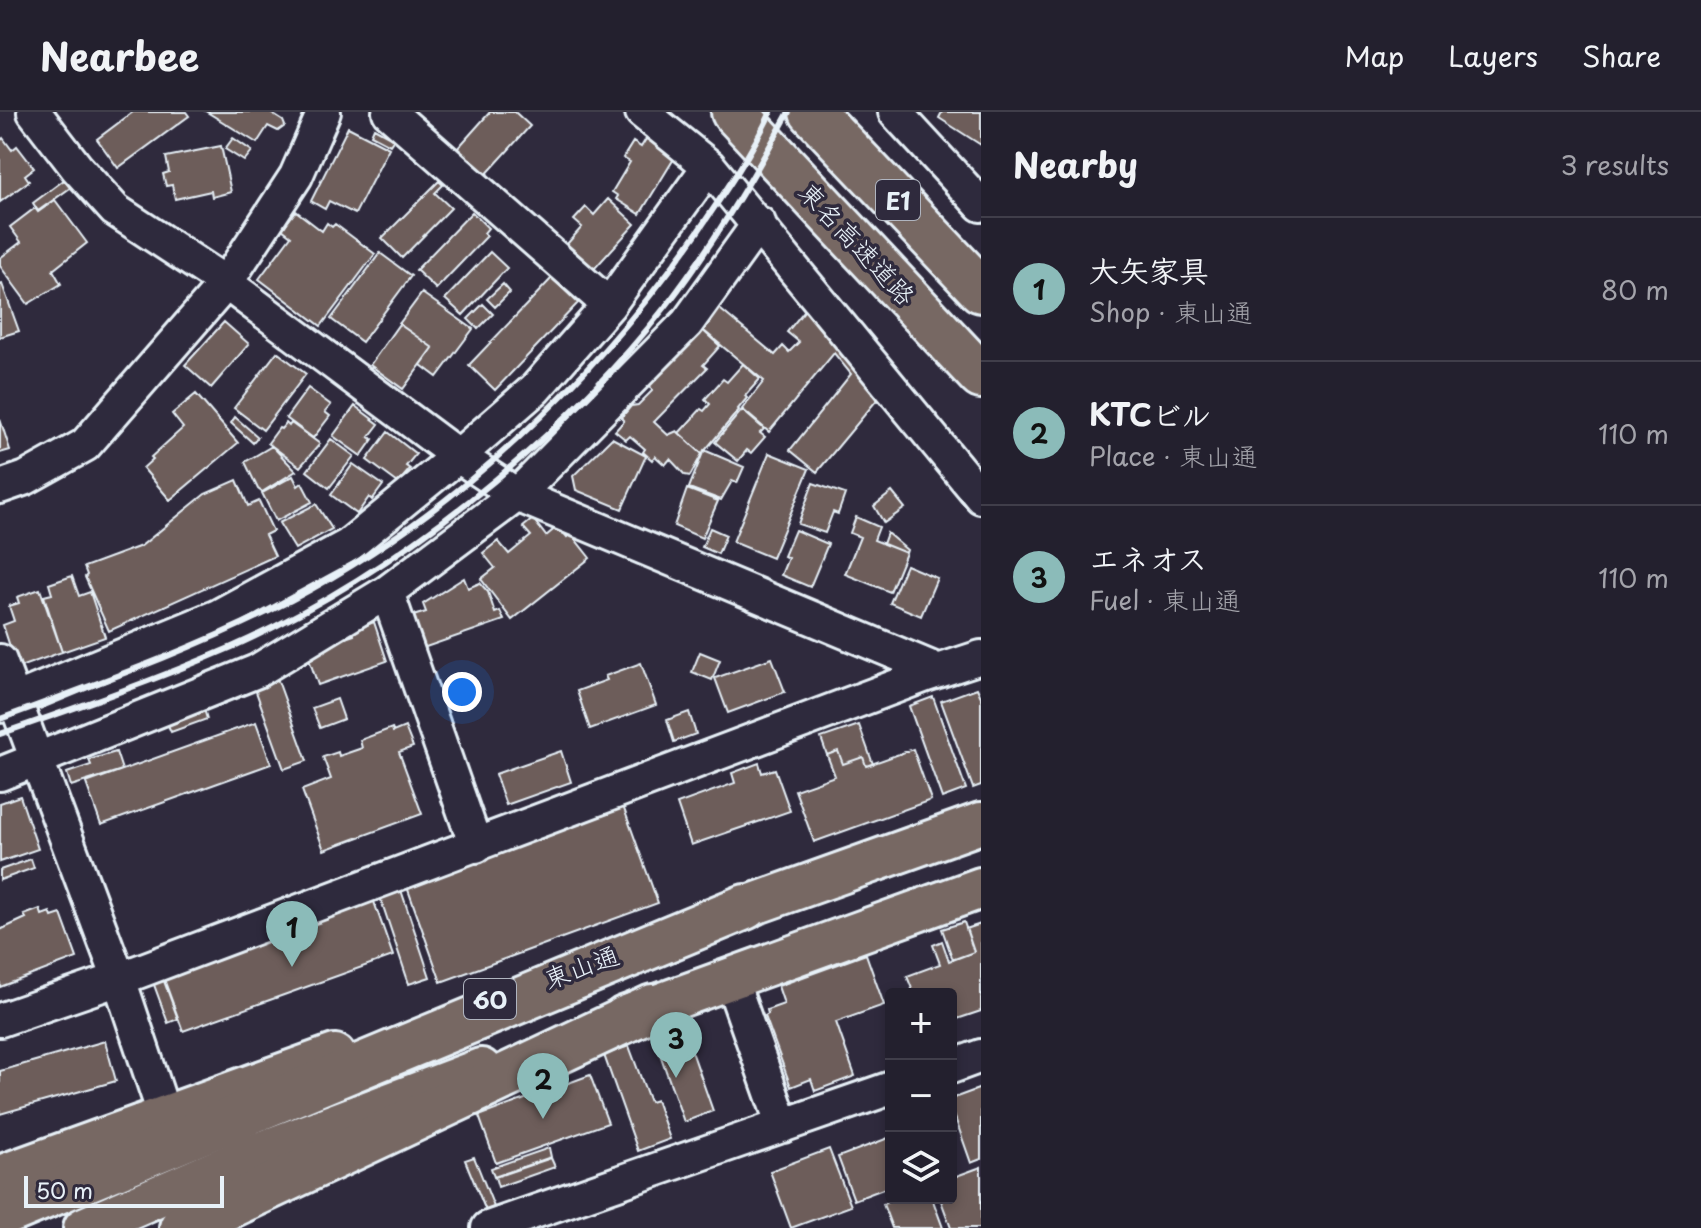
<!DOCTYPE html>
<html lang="en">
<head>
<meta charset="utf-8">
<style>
  body { margin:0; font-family:"Playpen Sans","Klee One",sans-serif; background:#2f2d3a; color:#f1f3f6 }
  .controls { position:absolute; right:24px; bottom:24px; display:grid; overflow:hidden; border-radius:8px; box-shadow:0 4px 12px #0003 }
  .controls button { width:72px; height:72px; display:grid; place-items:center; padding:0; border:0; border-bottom:2px solid #403e4a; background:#23202e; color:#f1f3f6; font:40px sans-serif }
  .scale { position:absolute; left:24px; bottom:20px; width:200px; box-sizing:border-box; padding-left:8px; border:4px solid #e8f1f8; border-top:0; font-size:22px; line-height:28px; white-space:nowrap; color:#e8f1f8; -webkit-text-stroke:6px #2f2a3d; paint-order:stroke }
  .you { position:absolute; left:462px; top:580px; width:28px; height:28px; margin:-20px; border:6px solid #fff; border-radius:50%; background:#1a73e8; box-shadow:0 0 0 12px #1a73e833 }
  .badge { display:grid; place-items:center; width:52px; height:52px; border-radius:50%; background:#8bbbb9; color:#111; font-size:26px; font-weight:700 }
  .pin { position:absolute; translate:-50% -66px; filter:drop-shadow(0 2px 4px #0008) }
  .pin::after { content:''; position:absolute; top:42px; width:28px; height:24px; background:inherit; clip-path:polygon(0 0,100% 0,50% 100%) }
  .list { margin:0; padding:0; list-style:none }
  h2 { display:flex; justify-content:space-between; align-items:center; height:104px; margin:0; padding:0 32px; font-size:34px }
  h2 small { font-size:26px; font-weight:400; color:#a3a3aa }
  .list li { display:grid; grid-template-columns:52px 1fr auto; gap:24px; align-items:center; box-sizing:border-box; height:144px; padding:0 32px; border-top:2px solid #403e4a }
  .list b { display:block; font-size:30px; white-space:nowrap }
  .list p { margin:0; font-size:26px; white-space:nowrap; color:#a3a3aa }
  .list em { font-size:26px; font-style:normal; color:#a3a3aa }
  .icon { flex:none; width:44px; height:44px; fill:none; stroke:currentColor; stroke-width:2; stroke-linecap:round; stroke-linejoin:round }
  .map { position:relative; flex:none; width:981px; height:1116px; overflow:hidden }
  header { display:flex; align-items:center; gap:48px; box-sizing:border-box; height:112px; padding:0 40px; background:#23202e; border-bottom:2px solid #403e4a }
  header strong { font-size:38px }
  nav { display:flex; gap:44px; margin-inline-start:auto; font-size:28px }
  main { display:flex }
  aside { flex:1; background:#23202e }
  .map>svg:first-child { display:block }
  .building { fill:#6d5d5a; stroke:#e8f1f8; stroke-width:2 }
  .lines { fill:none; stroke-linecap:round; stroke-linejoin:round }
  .minor-casing { stroke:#e8f1f8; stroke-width:38 }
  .major-casing { stroke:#e8f1f8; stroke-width:46 }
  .highway-casing { stroke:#e8f1f8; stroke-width:50 }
  .minor { stroke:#2f2a3d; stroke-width:32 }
  .major { stroke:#776864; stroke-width:40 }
  .highway { stroke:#776864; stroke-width:44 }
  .rail { stroke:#e8f1f8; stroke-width:6 }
  .labels { text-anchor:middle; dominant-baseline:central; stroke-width:7; stroke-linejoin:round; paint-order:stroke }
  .shield { fill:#2f2a3d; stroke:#b0b5c0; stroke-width:2 }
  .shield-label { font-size:24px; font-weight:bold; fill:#e8f1f8 }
  .street-label { font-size:26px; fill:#e8f1f8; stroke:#2f2a3d }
</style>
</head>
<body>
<header>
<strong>Nearbee</strong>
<nav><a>Map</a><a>Layers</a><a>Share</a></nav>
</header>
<main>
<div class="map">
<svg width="981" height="1116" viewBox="0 0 981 1116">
  <rect width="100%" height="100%" fill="#2f2a3d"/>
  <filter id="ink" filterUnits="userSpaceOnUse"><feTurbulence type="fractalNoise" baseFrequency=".0125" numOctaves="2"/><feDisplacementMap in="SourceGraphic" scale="16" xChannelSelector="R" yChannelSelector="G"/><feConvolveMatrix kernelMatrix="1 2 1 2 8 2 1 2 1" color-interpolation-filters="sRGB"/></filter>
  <g filter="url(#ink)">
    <path class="building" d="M133,0H186L189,4L118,56L97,27Z
      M207,0H269L283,9L285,14L278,19L268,14L257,31Z
      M490,0H515L530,14L483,66L471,55L474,52L457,37Z
      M942,0H981V33L939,6Z
      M348,15L389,36L355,102L329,89L325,97L311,89Z
      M374,16L394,27L390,33L371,23Z
      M3,26L12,38L17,34L34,56L25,63L29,69L0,90V29Z
      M233,26L252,39L244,49L225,37Z
      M646,27L675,45L640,102L616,87L618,84L612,80L630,50L623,46L633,30L641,35Z
      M221,34L231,80L212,85L211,79L175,87L172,73L166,74L163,62L169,60L166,45Z
      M64,68L70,76L38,99L33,91Z
      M439,69L443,73L435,81L451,96L402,146L382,126Z
      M608,87L635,112L594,157L567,132L582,115L574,108L586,95L594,103Z
      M55,88L87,131L53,158L61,172L28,192L0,154V146L21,130L10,115L35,96L38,100Z
      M296,99L322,119L327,111L332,115L335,112L375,142L321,214L259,167L291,124L282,117Z
      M472,100L488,116L484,121L487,124L436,177L416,158Z
      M490,140L507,156L463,203L445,187Z
      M380,141L411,164L362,230L331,207Z
      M552,166L578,191L495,278L469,253Z
      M2,172L19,219L0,225V173Z
      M503,172L510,180L495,195L487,187Z
      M422,181L473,217L437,265L421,253L433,236L399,212Z
      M483,192L493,202L478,217L468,207Z
      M715,193L775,243L783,234L789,240L799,230L787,220L804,199L812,198L881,283L817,360L790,338L851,262L834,241L769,320L742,297L764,269L698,214Z
      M224,210L249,232L211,276L185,253Z
      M399,212L433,236L403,277L370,253Z
      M699,215L720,234L703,253L707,256L654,310L668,323L677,319L702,342L690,364L685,363L670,347L665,353L655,344L652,348L643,340L645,337L630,324L626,328L615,319L624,309L621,306L631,294L638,293L652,279L650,273L661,261L659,259Z
      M277,240L306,262L263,318L234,296Z
      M743,252L760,267L745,284L747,286L738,297L739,298L702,342L679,321L701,297L704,299L710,292L705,287L723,267L727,270Z
      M308,276L331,293L325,300L330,304L313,326L286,306Z
      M196,282L238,331L170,388L143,356L153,347L151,345L183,316L172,302Z
      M355,294L379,312L369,325L373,327L361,344L333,324Z
      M742,298L764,317L760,321L765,325L751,341L747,338L738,349L715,330Z
      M235,305L258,325L253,331L231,311Z
      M0,307L10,338L0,341Z
      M286,311L289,314L291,311L320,332L300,355L268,331L279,316L281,317Z
      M388,320L416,342L406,354L410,357L398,371L367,348Z
      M612,326L646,344L622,397L576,378L573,364Z
      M331,327L354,344L329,376L307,359Z
      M272,334L296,359L262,380L258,377L245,350Z
      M704,338L744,355L737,371L732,369L721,388L689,376Z
      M769,341L809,357L772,446L733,430Z
      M353,352L383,373L372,388L369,385L357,402L331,383Z
      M293,364L298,374L302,371L312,390L276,409L262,381Z
      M237,368L248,394L259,389L273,419L265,423L275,444L109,519L85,465L87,463L84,455L141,434L205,382Z
      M813,371L845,382L838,402L833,400L825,421L798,412Z
      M687,377L718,389L702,426L674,414Z
      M892,380L905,396L884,411L874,394Z
      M316,392L332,417L295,437L279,411Z
      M856,405L879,415L874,428L906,441L890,480L845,462L860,425L850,421Z
      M533,407L546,424L558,414L567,425L571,422L590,446L512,508L481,467L495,456L483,441L498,429L509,442L531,424L523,415Z
      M710,416L726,423L718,442L702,435Z
      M795,418L828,432L810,475L781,463L788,446L784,444Z
      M887,421L907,438L906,441L883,432Z
      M906,453L937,466L921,504L890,491Z
      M72,464L79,484L90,480L105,525L62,540L44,484L52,482L49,472Z
      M464,466L468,476L480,471L488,480L495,501L500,499L504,508L423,536L413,504L426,500L423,492Z
      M40,477L62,540L17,556L3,513L14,509L9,494L19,491L17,485Z
      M374,510L387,549L318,573L308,544L323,539L321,534L354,523L353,518Z
      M700,540L720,548L712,568L692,560Z
      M772,546L785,580L728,601L715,566Z
      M641,551L656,593L590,617L577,579L607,568L605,564Z
      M277,566L307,649L284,657L254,574Z
      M977,576L981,585V673L973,676L941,589Z
      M933,585L966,677L942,686L909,594Z
      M337,587L344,607L320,616L312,596Z
      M204,597L207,607L171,620L167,611Z
      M689,600L696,622L674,630L667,608Z
      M256,610L271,652L101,713L86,671Z
      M859,613L873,652L866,654L863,645L843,652L838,639L827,643L821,626Z
      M405,615L413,635L399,640L422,702L324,738L302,678L331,667L323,645L338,640L339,644L362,636L360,628L392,616L393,620Z
      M913,637L931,688L814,730L795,678L835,664L827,643L838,639L843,652L863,645L866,654Z
      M561,639L571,670L506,693L495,662Z
      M116,640L122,658L71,674L67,661L91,653L89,648Z
      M759,651L762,661L775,657L790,699L691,733L677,692L735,671L732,661Z
      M20,684L38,737L0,750V691Z
      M623,694L658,791L441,870L406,772Z
      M31,747L34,756L0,768V758Z
      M399,772L430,865L409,872L378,779Z
      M372,784L393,844L183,919L161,859Z
      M40,797L42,803L50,800L52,805L61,802L77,846L0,875V818L26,806L24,803Z
      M964,810L974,840L953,848L942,817Z
      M981,812V899L951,909V882H914L907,864L940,852L933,833L942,829L949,849L974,840L966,817Z
      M866,842L884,893L836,910L855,964L815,979L811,967L791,975L765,904L768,902L767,898L784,892L778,874Z
      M161,861L178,907L168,911L153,870Z
      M682,911L713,999L684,1010L653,922Z
      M105,929L116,969L0,1002V959Z
      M629,934L650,990L656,988L670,1027L638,1039L604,943Z
      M590,963L608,1011L496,1051L479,1004Z
      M981,976V1047L971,1051L951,994V987Z
      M891,1025V1074L854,1088L838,1045Z
      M549,1036L551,1045L494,1065L491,1056Z
      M829,1037L851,1094L791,1116L770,1059Z
      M474,1045L494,1095L486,1099L465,1048Z
      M551,1046L555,1055L498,1075L495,1065Z
      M981,1055V1116H951L940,1086H951V1066Z
      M899,1086H932L943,1116H892L883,1092Z"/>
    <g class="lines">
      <defs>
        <path id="minor" d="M34,0L77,56L115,98L226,171L458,344L517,383L939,559
          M389,0L609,193
          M642,0L709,54L981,385
          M895,0L981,93
          M0,375L26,366L85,333L226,171L296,64L324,0
          M387,480L476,734
          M0,549L119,867L165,1005
          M0,594L218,504L349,433L458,344L535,277L609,193L709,54
          M0,662L257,559L387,480L517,383L687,211L759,111
          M731,867L783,1014
          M0,908L119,867L926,563L981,545
          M951,955L981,944
          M488,1116L891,976"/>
        <path id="major" d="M715,806L981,711
          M624,905L981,776
          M0,1064L335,943
          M84,1116L245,1046L481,957"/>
        <path id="highway" d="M734,0L981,264
          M812,0L981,178
          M0,1103L745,795
          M182,1116L653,895"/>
      </defs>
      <use href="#minor" class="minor-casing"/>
      <use href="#major" class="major-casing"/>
      <use href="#highway" class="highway-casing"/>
      <use href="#minor" class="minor"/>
      <use href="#major" class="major"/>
      <use href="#highway" class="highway"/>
      <path class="rail" d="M0,607C98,571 198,536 291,488C454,403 594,268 699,118C725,80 751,42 771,0
        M0,622C78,595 156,568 232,535C393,463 558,332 666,194C713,133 752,67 789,0"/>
    </g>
  </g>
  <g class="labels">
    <g class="shield">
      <rect x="876" y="68" width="44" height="40" rx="6"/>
      <rect x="464" y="867" width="52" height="40" rx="6"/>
    </g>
    <g class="shield-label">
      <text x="898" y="88">E1</text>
      <text x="490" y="887">60</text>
    </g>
    <g class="street-label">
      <text transform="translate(858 131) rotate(47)">東名高速道路</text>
      <text transform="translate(581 854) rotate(-20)">東山通</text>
    </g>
  </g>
</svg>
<div class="controls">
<button>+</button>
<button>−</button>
<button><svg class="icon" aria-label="layers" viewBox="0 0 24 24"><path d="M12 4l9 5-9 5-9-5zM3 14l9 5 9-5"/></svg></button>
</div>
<div class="scale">50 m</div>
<div class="you"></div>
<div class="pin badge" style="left:292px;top:855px">1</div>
<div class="pin badge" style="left:543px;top:1007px">2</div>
<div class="pin badge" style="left:676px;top:966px">3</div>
</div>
<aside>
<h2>Nearby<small>3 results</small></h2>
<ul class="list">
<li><span class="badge">1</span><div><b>大矢家具</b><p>Shop · 東山通</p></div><em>80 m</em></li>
<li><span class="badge">2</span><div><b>KTCビル</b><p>Place · 東山通</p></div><em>110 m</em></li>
<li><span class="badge">3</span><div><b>エネオス</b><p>Fuel · 東山通</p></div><em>110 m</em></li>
</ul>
</aside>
</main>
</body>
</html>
